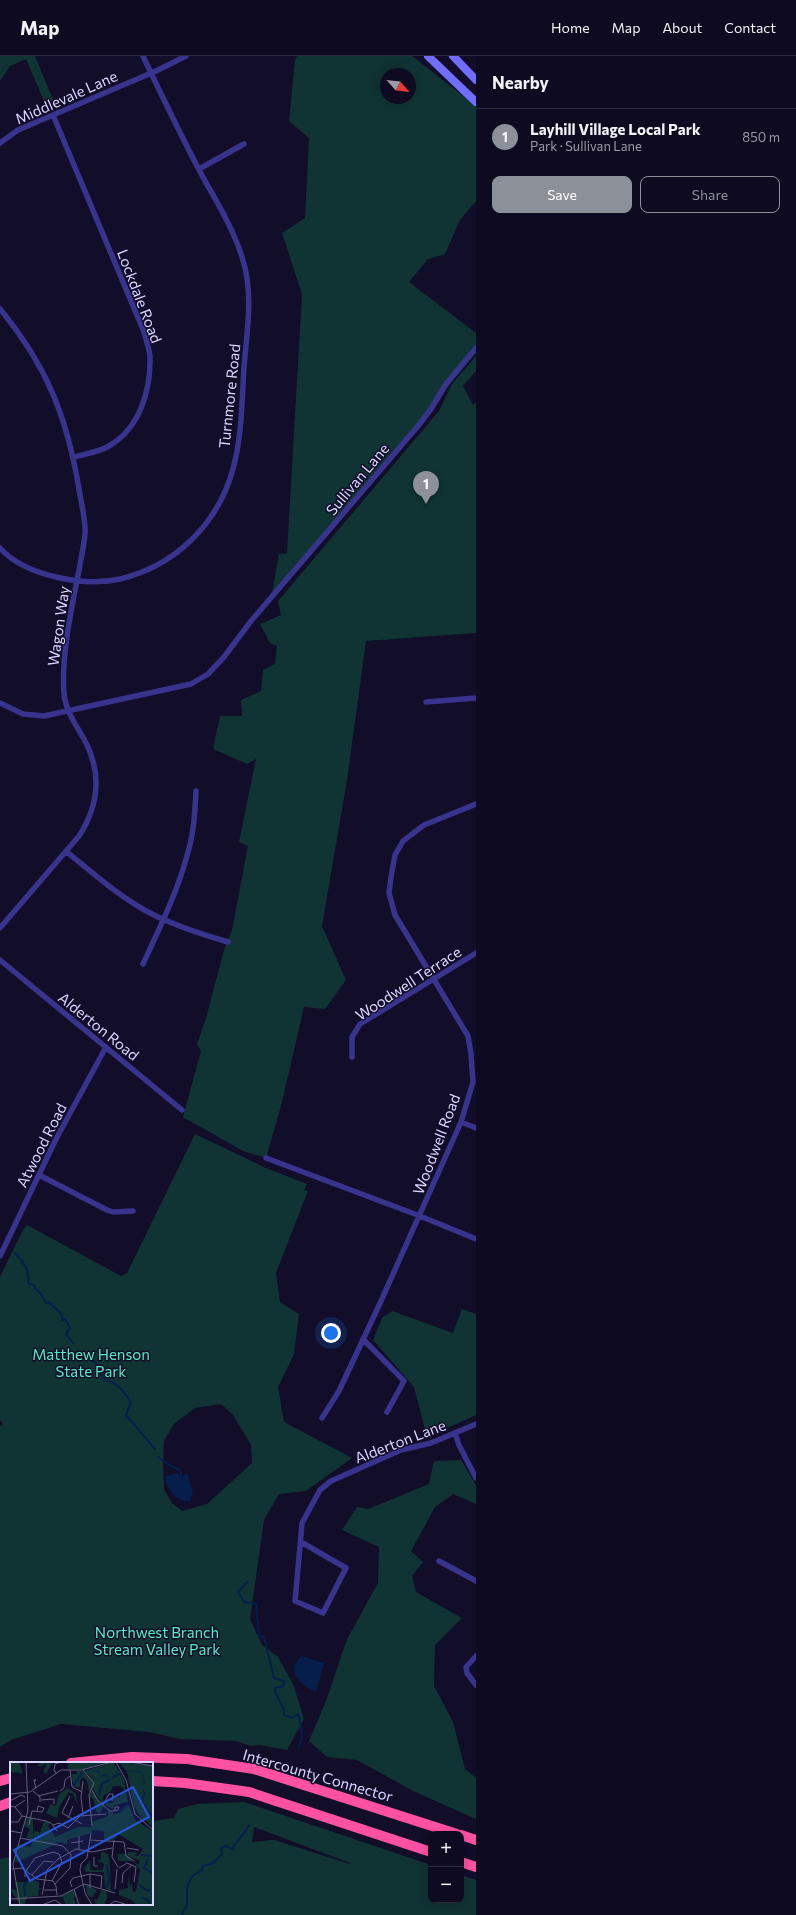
<!DOCTYPE html>
<html lang="en">
<head>
<meta charset="utf-8">
<style>
  body { margin:0; font-family:Commissioner,sans-serif; background:#1c182c; color:#f1f3f6 }
  .controls { position:absolute; right:12px; bottom:12px; display:grid; overflow:hidden; border-radius:8px; box-shadow:0 2px 10px #0003 }
  .controls button { width:36px; height:36px; display:grid; place-items:center; padding:0; border:0; border-bottom:1px solid #2e2b3d; background:#0e0a1f; color:#f1f3f6; font:20px sans-serif }
  .compass { position:absolute; left:380px; top:12px; width:36px; height:36px; border-radius:50%; background:#0e0a1f; box-shadow:0 2px 10px #0003; rotate:118deg }
  .you { position:absolute; left:331px; top:1277px; width:14px; height:14px; margin:-10px; border:3px solid #fff; border-radius:50%; background:#1a73e8; box-shadow:0 0 0 6px #1a73e833 }
  .badge { display:grid; place-items:center; width:26px; height:26px; border-radius:50%; background:#8c9099; color:#fff; font-size:13px; font-weight:700 }
  .pin { position:absolute; translate:-50% -33px; filter:drop-shadow(0 1px 2px #0008) }
  .pin::after { content:''; position:absolute; top:21px; width:14px; height:12px; background:inherit; clip-path:polygon(0 0,100% 0,50% 100%) }
  .list { margin:0; padding:0; list-style:none }
  h2 { display:flex; justify-content:space-between; align-items:center; height:52px; margin:0; padding:0 16px; font-size:17px }
  h2 small { font-size:13px; font-weight:400; color:#9b9aa4 }
  .list li { display:grid; grid-template-columns:26px 1fr auto; gap:12px; align-items:center; box-sizing:border-box; height:56px; padding:0 16px; border-top:1px solid #2e2b3d }
  .list b { display:block; font-size:15px; white-space:nowrap }
  .list p { margin:0; font-size:13px; white-space:nowrap; color:#9b9aa4 }
  .list em { font-size:13px; font-style:normal; color:#9b9aa4 }
  .actions { display:flex; gap:8px; padding:12px 16px }
  .actions a { flex:1; padding:9px 0; border:1px solid #8c9099; border-radius:8px; text-align:center; font-size:14px; color:#8c9099 }
  .actions .main { background:#8c9099; color:#fff }
  .map { position:relative; flex:none; width:476px; height:1859px; overflow:hidden }
  header { display:flex; align-items:center; gap:24px; box-sizing:border-box; height:56px; padding:0 20px; background:#0e0a1f; border-bottom:1px solid #2e2b3d }
  header strong { font-size:19px }
  nav { display:flex; gap:22px; margin-inline-start:auto; font-size:14px }
  main { display:flex }
  aside { flex:1; background:#0e0a1f }
  .map>svg:first-child { display:block }
  .green { fill:#103433; fill-rule:evenodd }
  .water { fill:#051e4b }
  .lines { fill:none; stroke-linecap:round; stroke-linejoin:round }
  .stream { stroke:#051e4b; stroke-width:2 }
  .minor { stroke:#38348d; stroke-width:5.5 }
  .secondary { stroke:#716dff; stroke-width:8 }
  .motorway { stroke:#ff51a4; stroke-width:10 }
  .labels { text-anchor:middle; dominant-baseline:central; stroke-width:3; stroke-linejoin:round; paint-order:stroke }
  .street-label { font-size:15px; fill:#dbd6ff; stroke:#120d29 }
  .park-label { font-size:15px; fill:#55ecc7; stroke:#120d29 }
  .inset-river { fill:none; stroke:#051e4b; stroke-width:2 }
  .inset-road { fill:none; stroke:#625d7f; stroke-width:1 }
  .view { fill:#2655da; fill-opacity:0.15; stroke:#2655da; stroke-width:2 }
  .inset-edge { fill:none; stroke:#dbd6ff; stroke-width:2 }
</style>
</head>
<body>
<header>
<strong>Map</strong>
<nav><a>Home</a><a>Map</a><a>About</a><a>Contact</a></nav>
</header>
<main>
<div class="map">
<svg width="476" height="1859" viewBox="0 0 476 1859">
  <rect width="100%" height="100%" fill="#120d29"/>
  <path class="green" d="M0,0H35L54,46L46,50L26,3L10,10L0,25Z
    M297,0H412L476,50V145L460,164L445,198L428,203L409,226L476,277V297L284,527L272,537L279,498L287,497L302,238L282,177L305,162L309,82L289,65L295,4ZM386,18H410V42H386Z
    M476,300V315L463,330L473,349L476,346V577L366,585L347,724L322,870L346,924L325,953L304,951L281,1050L266,1102L243,1095L183,1061L201,995L197,988L206,962L224,894L232,874L248,790L239,786L256,703L247,708L213,693L220,660H242L241,644L261,635L263,614L275,608L277,590L270,587L260,568L281,559L278,545L439,355L452,328Z
    M195,1078L266,1112L307,1128L304,1134L308,1135L276,1217L280,1246L299,1258L294,1298L278,1331L284,1366L352,1402L306,1435L279,1438L264,1464L250,1563L262,1589L278,1601L293,1628L304,1663L287,1694L260,1689L250,1690L237,1685L180,1683L149,1676L61,1668L11,1684L0,1691V1370L3,1368L0,1364V1221L24,1172H25L27,1169L121,1220L127,1217ZM221,1348L233,1359L251,1389L252,1407L207,1448L182,1455L172,1447L164,1433L163,1407L164,1385L174,1368L195,1352Z
    M462,1253L476,1258V1359L427,1381L414,1331L373,1284L382,1262L392,1255L453,1277Z
    M461,1404L476,1429V1448L453,1438L435,1451L411,1495L423,1506L412,1520L416,1536L462,1562L435,1589L434,1630L453,1666L465,1713L476,1722V1763L413,1735L357,1704L327,1701L309,1685L326,1645L347,1583L378,1527L379,1491L342,1474L357,1451L368,1453L429,1428L434,1405Z
    M244,1746L431,1809V1844H461V1819L476,1824V1859H0V1803L11,1800V1848H152V1765L174,1762L178,1753L197,1748ZM254,1771L350,1807V1808L274,1784L252,1786Z"/>
  <path class="water" d="M178,1417L182,1426L183,1420L186,1418L188,1420L193,1437L190,1445C175,1447 167,1432 165,1420Z
    M301,1600L324,1607L316,1636C307,1632 293,1623 294,1611C295,1607 298,1604 301,1600Z"/>
  <g class="lines">
    <path class="stream" d="M15,1197C24,1207 30,1214 28,1227L35,1230V1232L41,1238L46,1247L49,1246L62,1259V1264L65,1263L70,1272L66,1278L73,1287
      M84,1304L91,1302L97,1308L96,1311L105,1324C117,1326 124,1336 131,1346L126,1359L155,1393
      M158,1401L171,1410L180,1414L182,1426
      M247,1526L238,1536L244,1546L256,1548L259,1580L264,1581L274,1622L284,1625L283,1630L275,1632C275,1643 285,1648 284,1659L292,1662L298,1658C301,1669 304,1680 299,1691
      M182,1859L187,1849V1831L192,1820L201,1815L203,1810L213,1807L222,1798L221,1792L226,1790L232,1793C236,1786 249,1772 249,1769"/>
    <path class="minor" d="M53,59L144,276C146,283 149,292 150,300C151,334 140,372 109,390C99,396 85,398 74,401
      M0,87L18,74L156,15L186,0
      M199,113L244,88
      M0,253C47,310 67,361 79,433C81,447 86,464 85,478C84,490 81,502 79,514C72,550 61,600 64,637C65,654 76,669 84,683C102,716 99,749 79,780L0,872
      M0,492C25,520 84,531 120,523C175,510 218,468 233,413C242,380 242,344 244,311C247,274 254,237 242,201C232,169 214,142 198,112C179,75 161,38 143,0
      M426,646L476,642
      M0,647L23,658L44,660L191,628L208,618L224,601L251,565L418,370L431,353L446,328L476,292
      M67,796C95,819 123,844 156,860C179,871 204,879 228,886
      M0,904L182,1054
      M143,908C160,871 178,835 188,796C194,776 195,755 196,735
      M352,1001V981L360,968L476,897
      M461,1066L476,1072
      M266,1102L420,1160L476,1183
      M39,1119L107,1154L113,1156L133,1155
      M0,1200L56,1083L106,991
      M363,1283L404,1325L387,1356
      M322,1362L339,1335L381,1245L461,1066L473,1026L471,998L468,980L395,859L389,837L391,821L395,799L403,785L424,769L476,748
      M455,1377L459,1389L476,1422
      M301,1486L346,1512L323,1557L295,1545L296,1535L302,1467L320,1434L331,1425L401,1394L431,1387L476,1368
      M439,1505L476,1525
      M476,1600L466,1611L467,1617L476,1629"/>
    <path class="secondary" d="M428,0L476,46
      M453,0L476,24"/>
    <path class="motorway" d="M71,1707L132,1701L187,1703L254,1713L457,1778
      M0,1725L11,1722
      M152,1725L185,1727L249,1736L431,1796
      M0,1750L11,1746
      M461,1779L476,1784
      M461,1806L476,1811"/>
  </g>
  <g class="labels">
    <g class="street-label">
      <text transform="translate(66 41) rotate(-24)">Middlevale Lane</text>
      <text transform="translate(140 240) rotate(69)">Lockdale Road</text>
      <text transform="translate(229 340) rotate(-84)">Turnmore Road</text>
      <text transform="translate(357 423) rotate(-50)">Sullivan Lane</text>
      <text transform="translate(58 570) rotate(-82)">Wagon Way</text>
      <text transform="translate(408 927) rotate(-33)">Woodwell Terrace</text>
      <text transform="translate(99 970) rotate(39)">Alderton Road</text>
      <text transform="translate(436 1088) rotate(-69)">Woodwell Road</text>
      <text transform="translate(41 1089) rotate(-63)">Atwood Road</text>
      <text transform="translate(400 1385) rotate(-21)">Alderton Lane</text>
      <text transform="translate(318 1719) rotate(16)">Intercounty Connector</text>
    </g>
    <g class="park-label">
      <text x="91" y="1298">Matthew Henson<tspan x="91" dy="17">State Park</tspan></text>
      <text x="157" y="1576">Northwest Branch<tspan x="157" dy="17">Stream Valley Park</tspan></text>
    </g>
  </g>
  <g transform="translate(10 1706)">
    <rect width="143" height="143" fill="#120d29"/>
    <path d="M0,0H9L13,11L0,10ZM33,0H43L36,12L33,10L37,1L30,5L27,3ZM58,0H99L74,7H58ZM103,0L111,11L106,13L111,12L114,18L118,40L105,43L103,47L95,43L97,38L98,41H103L104,36L110,35L115,28L110,24H103L101,29L93,34V42L83,28L84,17L74,9ZM109,0L143,4V55L132,39L143,57L142,65L135,57H132L124,44L117,10ZM66,9H72L83,17L84,24L79,31L77,19L73,15L70,19V25H63L62,12H67ZM58,26L66,32L67,42L63,32L59,30L50,43L47,56L36,51L41,42L46,44L49,32ZM82,29L94,44L90,51H87L83,37L79,34ZM116,43H119L125,58L143,69V143H126L122,138L109,133V128L118,126L119,113L120,122L122,123L123,130L126,129L130,108L123,99H108V93L106,92H116L128,103L130,99L118,94L117,90H126L127,92L125,93L128,94L133,87L108,72L104,78L94,77V69L82,68V71L57,78V82L50,80L5,101L9,82L21,85L22,78L16,76L20,67L14,64L17,55L23,57V77H26L23,76L24,69L29,70V73L34,59L40,61L38,64L45,75L68,65H82V60L98,54V48L105,52L112,49ZM93,90L98,92L100,104L101,129L95,127L94,110H76L74,106L80,99L81,108H93L94,102L87,99L91,97V91ZM21,114L20,117L29,120V126L33,127H29L28,134L17,135L14,143H10L0,127L6,128L7,132L5,120H16ZM76,123L87,128L82,136L77,133ZM63,128L67,134L64,135L66,143H56L52,134ZM92,128L97,130V136L94,143H86L84,137L87,138Z" fill="#103433"/>
    <path d="M76,8L89,9L91,14L94,12H97L100,18L104,13L119,8L132,10L135,20L131,25L135,31L133,40L142,52L143,57L132,39L134,31L131,25L134,20L132,11L119,8L100,18L96,13L91,15L88,10Z" fill="#051e4b"/>
    <path class="inset-river" d="M63,24L72,11M89,34L92,21L100,18M109,51L118,42M131,93L143,94M138,97L134,106L143,111M129,123L138,129L140,127M96,127L99,118L97,103M15,134L14,123L18,119M131,135L138,138L140,143"/>
    <path class="inset-road" d="M106,0L116,18L125,52L143,68M120,0L143,4M60,8L62,25L72,30M73,8L84,21L79,33L82,64M46,11L44,8L45,2L51,0M24,19L26,18H24V19L26,26M82,28L88,39L100,49H104L108,48L109,45H105V49M23,29L30,35V40M50,29L54,26L55,18L60,14M0,32L20,30L51,8H71L102,0M28,34L48,29M60,34L52,51L72,62M31,38L44,37V42M0,39L11,33L15,35M93,43L99,32H103L102,39M0,44L5,45L12,54M5,45L15,38M73,53L71,35L73,19M58,56L63,44M0,60H8L12,54L36,59L41,61L47,69M19,63L22,49L32,50L34,46L28,44L27,49M43,63L49,61L58,66L70,54L96,52M0,69L12,71M81,71L77,96L71,102L70,108L75,131L82,143M10,76L53,84L61,93L60,106L45,122M80,78L114,80L116,94L124,99M104,78L102,95L108,105M61,81L73,79M117,86L129,88M69,87V74M84,95V104H88M109,106L117,101L126,105L124,120M2,107L12,106L27,117L43,119L46,124L47,133M22,113L34,99L43,100M15,115V110L25,96L43,90L49,92L52,100L42,119M112,121L113,111L122,103M62,125L60,120L63,116L80,112L92,114L91,126M80,126V112M64,127L69,143M105,127L107,107M34,128H47M32,133L37,108L48,97L66,87L82,90L102,86M0,137L51,134L74,122L105,131M10,143L3,102L18,48L16,0M32,143L45,138L52,143M99,143L105,139L118,143"/>
    <path class="view" d="M123,25L139,55L20,119L4,88Z"/>
    <rect width="143" height="143" class="inset-edge"/>
  </g>
</svg>
<div class="controls">
<button>+</button>
<button>−</button>
</div>
<svg class="compass" viewBox="-18 -18 36 36"><path d="M0-13l5 13h-10z" fill="#e53935"/><path d="M0 13l5-13h-10z" fill="#9b9aa4"/></svg>
<div class="you"></div>
<div class="pin badge" style="left:426px;top:448px">1</div>
</div>
<aside>
<h2>Nearby<small></small></h2>
<ul class="list">
<li><span class="badge">1</span><div><b>Layhill Village Local Park</b><p>Park · Sullivan Lane</p></div><em>850 m</em></li>
</ul>
<div class="actions"><a class="main">Save</a><a>Share</a></div>
</aside>
</main>
</body>
</html>
